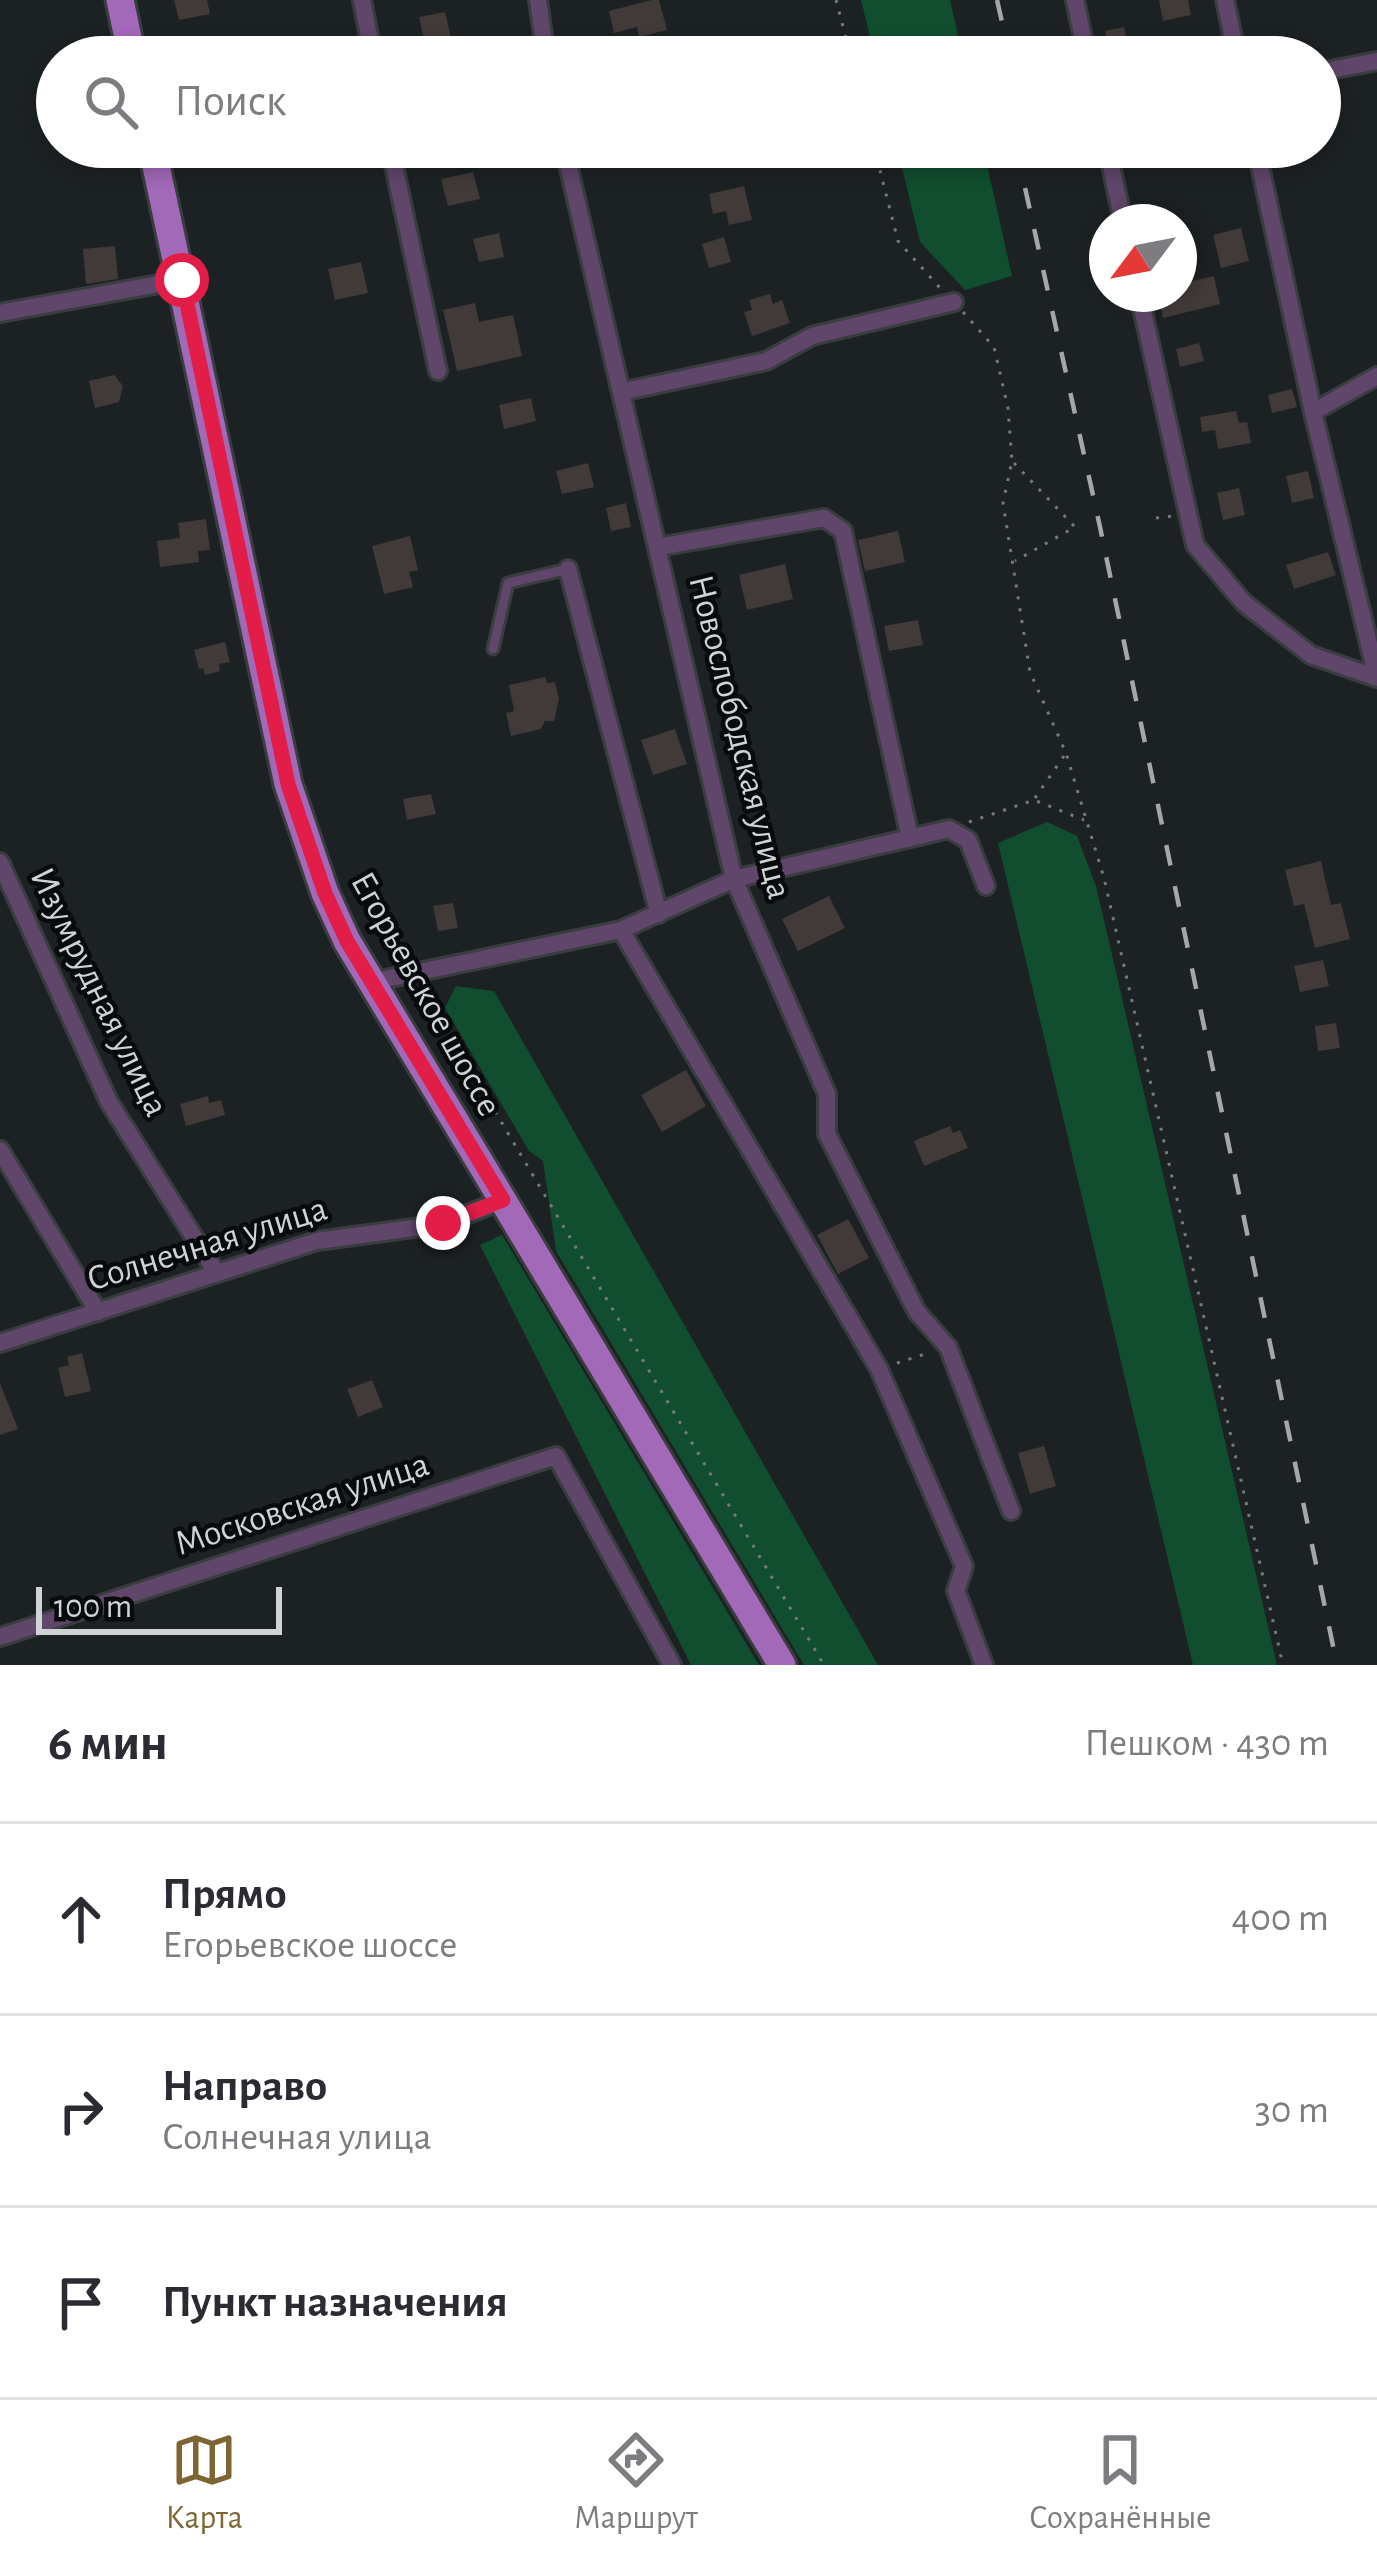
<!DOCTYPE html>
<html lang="ru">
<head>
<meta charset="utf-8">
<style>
  body { margin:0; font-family:"Alegreya Sans",sans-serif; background:#f2f2f3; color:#2b2b33 }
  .compass { position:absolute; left:1089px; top:204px; width:108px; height:108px; border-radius:50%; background:#fff; box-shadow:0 6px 18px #0003; rotate:238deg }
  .scale { position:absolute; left:36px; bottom:30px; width:246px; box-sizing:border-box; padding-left:12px; border:6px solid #d0d3d6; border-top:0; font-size:33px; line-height:42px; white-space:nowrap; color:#d0d3d6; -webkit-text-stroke:9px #080a0c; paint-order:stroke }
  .stop { position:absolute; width:36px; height:36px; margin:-27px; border:9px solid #e11d48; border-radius:50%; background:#fff }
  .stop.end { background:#e11d48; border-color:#fff; box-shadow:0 3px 12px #0008 }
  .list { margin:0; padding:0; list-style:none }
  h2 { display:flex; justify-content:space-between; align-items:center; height:156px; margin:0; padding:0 48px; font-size:51px }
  h2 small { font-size:39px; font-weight:400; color:#7c7c81 }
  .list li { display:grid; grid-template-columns:78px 1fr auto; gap:36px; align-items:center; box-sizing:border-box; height:192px; padding:0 48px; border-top:3px solid #e1e1e2 }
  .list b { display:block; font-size:45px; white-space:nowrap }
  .list p { margin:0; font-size:39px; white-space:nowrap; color:#7c7c81 }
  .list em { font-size:39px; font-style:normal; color:#7c7c81 }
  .icon { flex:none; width:66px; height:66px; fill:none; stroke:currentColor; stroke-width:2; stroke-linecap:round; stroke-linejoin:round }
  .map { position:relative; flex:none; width:1377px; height:1665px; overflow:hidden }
  .search { position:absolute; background:#fff; box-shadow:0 6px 18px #0003; left:36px; right:36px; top:36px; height:132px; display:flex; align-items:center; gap:30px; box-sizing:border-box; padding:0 42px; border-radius:66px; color:#7c7c81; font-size:45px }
  .sheet { height:732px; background:#fff }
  nav { display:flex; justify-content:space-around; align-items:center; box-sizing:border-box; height:168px; border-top:3px solid #e1e1e2; background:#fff; font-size:33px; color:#7c7c81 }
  nav a { display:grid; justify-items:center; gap:6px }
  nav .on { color:#7d6633 }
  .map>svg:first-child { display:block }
  .green { fill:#114e2f }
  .building { fill:#413a39 }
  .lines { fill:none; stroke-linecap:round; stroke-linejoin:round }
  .lane-casing { stroke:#393d40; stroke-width:15 }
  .street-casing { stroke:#393d40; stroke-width:22 }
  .primary-casing { stroke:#393d40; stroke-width:33 }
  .path { stroke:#757a7d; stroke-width:3; stroke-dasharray:3 9; stroke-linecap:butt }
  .lane { stroke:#61466c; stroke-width:9 }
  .street { stroke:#61466c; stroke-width:16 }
  .primary { stroke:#a369b9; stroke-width:27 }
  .rail { stroke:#a3a7aa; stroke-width:4.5; stroke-dasharray:21 21; stroke-linecap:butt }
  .route { stroke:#e11d48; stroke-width:15 }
  .labels { text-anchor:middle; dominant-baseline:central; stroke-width:9; stroke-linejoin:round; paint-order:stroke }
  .street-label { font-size:36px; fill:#d0d3d6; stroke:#080a0c }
</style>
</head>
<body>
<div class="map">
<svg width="1377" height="1665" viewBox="0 0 1377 1665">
  <rect width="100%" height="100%" fill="#1c2124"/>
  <path class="green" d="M861,0H950L963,57H875Z
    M897,147H983L1012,276L965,290L920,242Z
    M1047,822L1077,836L1096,886L1277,1665H1193L998,843Z
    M456,986L494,991L878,1665H804L556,1251L543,1161L529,1151L445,1008Z
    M502,1235L759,1665H691L480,1245Z"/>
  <path class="building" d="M174,0H207L210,14L179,20Z
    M652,0H659L667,30L639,37L637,27L614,33L609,11Z
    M1159,0H1188L1191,15L1163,21Z
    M445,12L451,38L425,44L419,17Z
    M1124,27L1130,57H1110L1105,31Z
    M473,172L480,199L448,206L441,179Z
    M744,186L752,220L729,225L726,211L713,214L709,194Z
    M1241,228L1249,261L1221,268L1213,235Z
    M499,233L504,257L479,262L473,239Z
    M724,237L731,262L709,268L702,244Z
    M115,246L118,279L86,284L83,249Z
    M361,262L368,293L335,300L328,269Z
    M1214,276L1220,304L1163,318L1158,294H1179V284Z
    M770,294L773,304L782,300L790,323L752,336L744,312L752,310L749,300Z
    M475,303L479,322L513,315L522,356L457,371L443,310Z
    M1199,343L1204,361L1180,367L1176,349Z
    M114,375L123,386L119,402L95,408L89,381Z
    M1292,389L1297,407L1272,413L1268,395Z
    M531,398L536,421L504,429L499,405Z
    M1236,411L1239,423L1247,422L1251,443L1218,449L1215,430L1202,432L1200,417Z
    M588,463L594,487L562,494L556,471Z
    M1308,471L1314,498L1292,503L1286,476Z
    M1239,488L1245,515L1223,520L1217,493Z
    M626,503L631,527L611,531L606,508Z
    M206,519L210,550L198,551L199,562L160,567L157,541L180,538L178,523Z
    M898,531L905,562L865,571L858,540Z
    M410,536L418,570L409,572L413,587L384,594L372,546Z
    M1328,552L1336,575L1294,589L1286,565Z
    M785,564L793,599L747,610L739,575Z
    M918,620L923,645L889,651L884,626Z
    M225,642L230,662L219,664L220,671L205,675L203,668L199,669L194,650Z
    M545,677L547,683L555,682L559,699L554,721H545L541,729L511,736L506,713L514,711L509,685Z
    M675,729L687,764L653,775L641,740Z
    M431,794L436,814L407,820L403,799Z
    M1321,861L1331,905L1341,903L1350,939L1315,948L1304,904L1294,906L1285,870Z
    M829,896L845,928L798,951L782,919Z
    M453,903L458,928L438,931L433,906Z
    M1323,960L1329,986L1300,992L1294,966Z
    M1336,1023L1340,1048L1318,1051L1315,1026Z
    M686,1070L706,1106L662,1132L641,1095Z
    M208,1096L209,1103L221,1100L225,1115L186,1126L180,1104Z
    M950,1126L953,1133L960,1130L968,1148L924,1166L914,1141Z
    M848,1219L869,1258L838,1274L817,1235Z
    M82,1353L91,1391L65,1397L58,1368L69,1365L67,1357Z
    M372,1380L383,1407L358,1417L347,1389Z
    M0,1383L18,1429L0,1435Z
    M1044,1446L1056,1486L1030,1494L1018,1453Z"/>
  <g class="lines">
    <defs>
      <path id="lane" d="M493,649L508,583L568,569"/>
      <path id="street" d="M362,0L373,57
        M538,0L546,57
        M1075,0L1087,57
        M1225,0L1237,57
        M1320,72L1377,61
        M390,147L438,371
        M564,147L734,879L827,1094V1134L917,1312L948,1347L1011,1511
        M1107,147L1123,222
        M1256,147L1313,412L1377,677
        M392,156L446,147
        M1139,294L1195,545L1244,603L1311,655L1377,678
        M0,313L181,280
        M621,392L766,361L812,336L954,302
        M1313,412L1377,376
        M658,547L824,518L843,531L910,838
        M568,569L659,914
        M0,862L109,1102L216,1272
        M621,930L879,1369L964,1566L956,1591L984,1665
        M371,982L621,930L734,879L949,829L968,840L986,886
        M0,1150L98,1312
        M0,1343L317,1241L443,1224L503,1200
        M0,1637L556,1456L672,1665"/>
      <path id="primary" d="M120,0L132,57
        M152,147L288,784L325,893L347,941L782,1665"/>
    </defs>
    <use href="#lane" class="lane-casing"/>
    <use href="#street" class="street-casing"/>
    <use href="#primary" class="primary-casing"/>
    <path class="path" d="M836,0L851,57
      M874,147L898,241L940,288
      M963,312L994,347L1008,408L1012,461L1003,503L1030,672L1066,753L1104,878L1283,1665
      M1014,463L1075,527L1015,561
      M1156,518L1172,516
      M1035,798L1066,753
      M969,822L1034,800L1084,820
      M417,992L430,1002L824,1665
      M897,1363L928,1353"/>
    <use href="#lane" class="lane"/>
    <use href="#street" class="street"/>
    <use href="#primary" class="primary"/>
    <path class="rail" d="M997,0L1010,57
      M1016,147L1100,527L1337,1665"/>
  </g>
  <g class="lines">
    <path class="route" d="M182,280L288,784L325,893L347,941L503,1200L443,1223"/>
  </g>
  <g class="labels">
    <g class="street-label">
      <text transform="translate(740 737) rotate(76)">Новослободская улица</text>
      <text transform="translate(99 992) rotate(64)">Изумрудная улица</text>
      <text transform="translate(426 994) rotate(61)">Егорьевское шоссе</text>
      <text transform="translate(207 1244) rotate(-17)">Солнечная улица</text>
      <text transform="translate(302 1504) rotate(-18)">Московская улица</text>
    </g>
  </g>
</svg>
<svg class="compass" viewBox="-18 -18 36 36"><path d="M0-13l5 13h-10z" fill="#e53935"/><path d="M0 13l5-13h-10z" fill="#7c7c81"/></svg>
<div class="scale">100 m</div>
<div class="stop" style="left:182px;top:280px"></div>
<div class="stop end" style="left:443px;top:1223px"></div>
<div class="search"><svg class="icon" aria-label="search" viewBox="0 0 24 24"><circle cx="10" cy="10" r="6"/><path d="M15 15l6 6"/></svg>Поиск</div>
</div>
<section class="sheet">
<h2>6 мин<small>Пешком · 430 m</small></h2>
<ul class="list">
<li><svg class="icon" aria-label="ahead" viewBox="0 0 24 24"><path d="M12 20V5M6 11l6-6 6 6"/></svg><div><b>Прямо</b><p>Егорьевское шоссе</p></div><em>400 m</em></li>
<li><svg class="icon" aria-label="right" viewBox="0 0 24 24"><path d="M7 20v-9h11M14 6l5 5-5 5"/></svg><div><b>Направо</b><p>Солнечная улица</p></div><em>30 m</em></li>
<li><svg class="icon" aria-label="arrive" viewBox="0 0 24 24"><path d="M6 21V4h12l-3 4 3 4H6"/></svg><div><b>Пункт назначения</b></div></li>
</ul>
</section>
<nav>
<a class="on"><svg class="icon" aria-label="map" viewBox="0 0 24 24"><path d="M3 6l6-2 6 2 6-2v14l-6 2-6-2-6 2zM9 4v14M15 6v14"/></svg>Карта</a>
<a><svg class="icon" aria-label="directions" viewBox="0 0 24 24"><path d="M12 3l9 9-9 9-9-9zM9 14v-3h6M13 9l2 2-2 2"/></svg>Маршрут</a>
<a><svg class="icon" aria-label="saved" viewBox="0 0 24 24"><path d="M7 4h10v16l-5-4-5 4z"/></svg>Сохранённые</a>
</nav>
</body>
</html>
